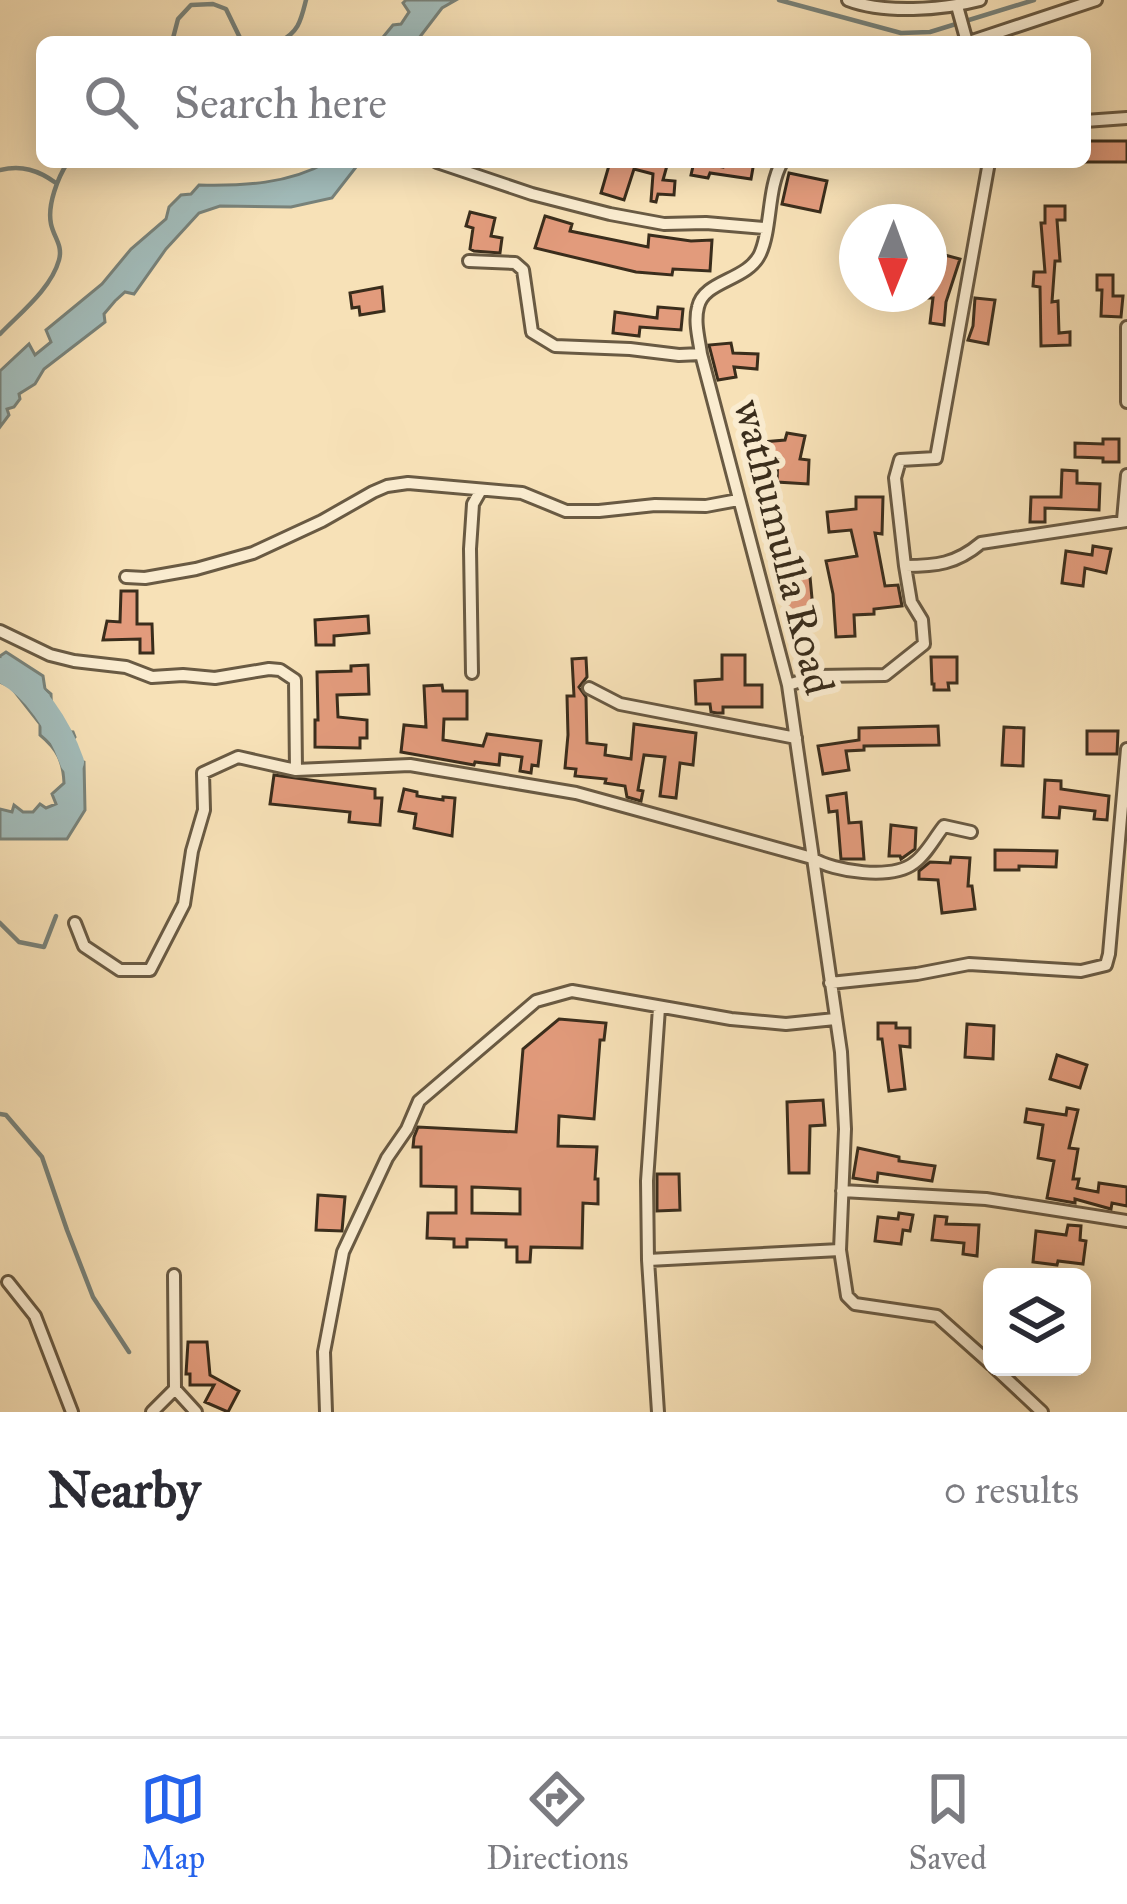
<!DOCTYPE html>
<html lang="en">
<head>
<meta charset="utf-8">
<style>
  body { margin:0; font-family:"IM FELL Great Primer",serif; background:#f7f7f7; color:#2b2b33 }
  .controls { position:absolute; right:36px; bottom:36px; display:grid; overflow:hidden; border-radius:18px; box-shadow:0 6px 30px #0003 }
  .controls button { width:108px; height:108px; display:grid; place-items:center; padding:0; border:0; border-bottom:3px solid #e1e1e2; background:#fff; color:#2b2b33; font:60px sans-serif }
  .compass { position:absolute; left:839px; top:204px; width:108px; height:108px; border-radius:50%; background:#fff; box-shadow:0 6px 30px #0003; rotate:181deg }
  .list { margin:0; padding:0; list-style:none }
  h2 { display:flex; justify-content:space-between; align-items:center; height:156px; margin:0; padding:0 48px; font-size:51px }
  h2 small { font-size:39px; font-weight:400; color:#7c7c81 }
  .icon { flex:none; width:66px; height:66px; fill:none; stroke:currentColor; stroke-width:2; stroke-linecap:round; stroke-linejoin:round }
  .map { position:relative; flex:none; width:1127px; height:1412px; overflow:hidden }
  .search { position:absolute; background:#fff; box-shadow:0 6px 30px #0003; left:36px; right:36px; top:36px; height:132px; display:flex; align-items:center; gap:30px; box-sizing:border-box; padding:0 42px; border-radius:18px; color:#7c7c81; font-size:45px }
  .sheet { height:324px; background:#fff }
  nav { display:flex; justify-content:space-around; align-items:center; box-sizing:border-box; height:168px; border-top:3px solid #e1e1e2; background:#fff; font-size:33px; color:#7c7c81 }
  nav a { display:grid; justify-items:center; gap:6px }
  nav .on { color:#2563eb }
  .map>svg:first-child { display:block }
  .water { fill:#a2bbb9; stroke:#78827a; stroke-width:3 }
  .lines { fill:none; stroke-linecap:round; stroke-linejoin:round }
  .stream { stroke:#78827a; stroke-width:4.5 }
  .river { stroke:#a2bbb9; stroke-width:24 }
  .building { fill:#e29b7c; stroke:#3a2d1c; stroke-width:3; fill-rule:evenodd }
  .street-casing { stroke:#695a43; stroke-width:16 }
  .street { stroke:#faecd0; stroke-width:10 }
  .labels { text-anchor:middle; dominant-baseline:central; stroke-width:12; stroke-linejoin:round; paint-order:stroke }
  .street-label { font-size:42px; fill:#3a2d1c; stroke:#faecd0 }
</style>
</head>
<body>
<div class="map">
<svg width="1127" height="1412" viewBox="0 0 1127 1412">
  <rect width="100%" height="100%" fill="#f7e1b7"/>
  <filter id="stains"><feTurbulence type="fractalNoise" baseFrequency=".00167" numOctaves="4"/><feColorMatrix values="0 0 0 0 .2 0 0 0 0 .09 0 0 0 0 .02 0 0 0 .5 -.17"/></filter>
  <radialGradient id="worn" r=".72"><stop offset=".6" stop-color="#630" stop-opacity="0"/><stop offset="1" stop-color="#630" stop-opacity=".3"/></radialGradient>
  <path class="water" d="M406,0H456L442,8L416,42H379L393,25L401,24L409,12L403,3Z
    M327,162H360L332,198L291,207L220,206L199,213L166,249L134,294L125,292L115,301L104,314L105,322L44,369L35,384L19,394L20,399L14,407L7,409L9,415L0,427V371L29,344L35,355L51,342L46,330L102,284L131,249L166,219L169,207L181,195L191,194L199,185C243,186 289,184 327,162Z
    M6,652L43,676L45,689L51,694L52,723L58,731L73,732L75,737L70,743L73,758L84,762L85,810L67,839H0V809L12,812L14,805L23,812H33L40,804L46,808L56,804L52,794L64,783C63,761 57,749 40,735V724L11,687L0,682V656Z"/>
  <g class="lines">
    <path class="stream" d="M779,0L901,33L930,32L1034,0
      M172,42L178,19L191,5L213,4L226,9L242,42
      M279,42C299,32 301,20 306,0
      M88,162H95
      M0,170C22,165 38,170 56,183
      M0,334C20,313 51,289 59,260C63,245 54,238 51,224C47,205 58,177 68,162
      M0,923L19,942L44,947L56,916
      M0,1114L6,1115L42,1157L67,1230L93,1297L129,1352"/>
    <path class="river" d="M0,670C34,685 60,728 72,762"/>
  </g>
  <path class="building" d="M1085,141H1127V162H1085Z
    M610,162H668L663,180L675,181L674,195L658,194L656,202L651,201L653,174L634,169L624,200L601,193Z
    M694,162L723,167L724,162H754L751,179L710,173L708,178L691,175Z
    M789,173L827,181L820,212L782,204Z
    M1045,206H1065V220H1057L1060,261H1055L1052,302L1058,301L1059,333L1070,332V345L1041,346L1040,287L1033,286L1034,272H1045L1041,223H1045Z
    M470,212L495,218L491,236L502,238L500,253L474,251L470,249L473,228L466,226Z
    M545,216L572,224L570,231L648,247L649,235L691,241L712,240L710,271L673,269L672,275L636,272L535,248Z
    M941,254L960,259L946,302L944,325L930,323L933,298H929Z
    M1097,275H1113V296H1123L1121,317L1101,316L1102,290H1097Z
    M382,287L384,311L360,315L359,307L352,308L350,293Z
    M975,298L995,300L988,344L968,340L973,326Z
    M658,307L683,309L681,330L640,327L639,336L613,333L615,312L657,318Z
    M731,343L733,353L758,354L757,369L734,367L736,377L718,380L709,345Z
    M787,433L805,436L800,459L809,460L808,484L777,482L778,455L753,458L752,443L785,440Z
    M1103,439H1119V462H1103V458L1075,457V443L1103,444Z
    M1062,470L1077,471V483L1100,484L1099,510L1045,508V522H1030L1031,497H1061Z
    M856,497H883L882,534L875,533L885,586L898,585L902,606L874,609V614L854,615L855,636L836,637L833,594L826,561L857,556L851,530L829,532L827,512L856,509Z
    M1093,546L1111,549L1106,573L1085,568L1083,586L1062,583L1066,551L1092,555Z
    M810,577L813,609L788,612L784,579Z
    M121,591H137V624H152L153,653H140V639L103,640L107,621L120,622Z
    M368,616L369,633L334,636V645H316L315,620Z
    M722,655H745V685H762V707H723V713H717L711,712L710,704H696L695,681L722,679Z
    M931,657H957V683H948L949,690H934V684H932Z
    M586,658L587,677L579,687L586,697L587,743L606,745L605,755L631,759L634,724L696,733L693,765L680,763L676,798L660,796L665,757L644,755L638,790L643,791L641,801L627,797L625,786L605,783L606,779L575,776L576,769L565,768L568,735L567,696H574L572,659Z
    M368,665L369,694L337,695L338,717L367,720V738H360V748L315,747V720H318L317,672L351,671V666Z
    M442,685L443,691H467V719H444L443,740L483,746L487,734L541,741L538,766L532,765L531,773L520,771L522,757L500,754L499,765L475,762L474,765L401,752L404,725L426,727L424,686Z
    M938,726L939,745L864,746V750L846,751L849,770L823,774L818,746L859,740V728Z
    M1004,727L1024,728L1023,766L1002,765Z
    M1087,731H1118L1117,754H1087Z
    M274,775L375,789V798H382L380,825L349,822L350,812L270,804Z
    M1045,780L1061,781V789L1109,796L1107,820L1094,819L1095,811L1060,807L1059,818L1043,817Z
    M404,789L417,792V796L443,800V797L455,798L452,836L414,828L416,814L399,811Z
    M846,793L849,823L861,822L864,859H841L837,811L829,812L827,796Z
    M891,825L916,828L915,849L901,859L900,856H889Z
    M995,850L1057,851L1056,867L1019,866V870H995Z
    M951,857L970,858L968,886H972L975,909L942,913L938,880L919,879V871L930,862L950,863Z
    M559,1019L606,1023L604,1040H600L594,1119L559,1116L558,1146L597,1147L595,1179H598V1204L583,1203L582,1248L531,1247L530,1262H517V1247H506V1240L467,1239V1247H454V1239L427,1238L428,1213H456V1187L421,1186V1147H413L414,1137L418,1127L516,1132L523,1049ZM472,1187L520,1189V1214L472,1213Z
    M878,1023H896V1028H910V1047L900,1046L905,1089L889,1091L882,1039H878Z
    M967,1024L994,1026L993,1059L965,1057Z
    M1057,1055L1087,1065L1080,1088L1050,1079Z
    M823,1100L825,1125L810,1126L809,1173H789L787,1102Z
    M1067,1108L1078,1110L1069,1148L1078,1149L1073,1179H1079L1077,1188L1098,1192L1099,1183L1127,1187V1206L1112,1203L1111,1209L1075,1199V1203L1047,1198L1054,1161L1038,1158L1043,1125L1025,1122L1027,1109L1066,1115Z
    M858,1148L899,1157V1161L935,1166L932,1181L878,1173L877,1182L853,1178Z
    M657,1174H679L680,1210L657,1211Z
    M318,1195L345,1197L342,1231L316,1230Z
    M899,1213L913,1215L910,1231L903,1230L901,1244L875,1241L878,1217L898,1219Z
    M935,1216L947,1217L946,1224L979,1225L977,1256L963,1254L964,1243L932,1240Z
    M1068,1225L1081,1226L1080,1240L1086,1241L1083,1264L1058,1261L1057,1265L1033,1262L1036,1231L1066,1235Z
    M188,1342H207L210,1375L239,1391L228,1412L205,1402L214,1385H190V1374H186Z"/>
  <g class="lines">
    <defs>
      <path id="street" d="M848,0C884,14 942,10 980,0
        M957,6L967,42
        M969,42L1096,0
        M1085,121L1127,118
        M437,162L532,194L610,214L664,224L706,223L765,228
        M782,162C767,189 772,228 760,254C747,281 704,280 698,307C694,322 699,339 701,354L788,685L841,1052L845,1129L840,1250L847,1296L855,1304L937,1316L992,1365
        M469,261L515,263L523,270L532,332L555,346L630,349L679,355L701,354
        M1127,327V402
        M1123,520L1127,475
        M905,566L895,478L900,460L936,458L989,162
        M126,577L145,578L196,569L253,553L322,521L373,492L387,486L408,483L522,493L566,511H599L655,505L706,506L738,500
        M0,631L50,655L74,661L126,667L152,677L183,675L215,678L269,669L280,670L295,680L296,770L410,765L576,793L812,858C834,872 892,880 914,863C926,855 935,837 944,826L971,832
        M472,673L470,549L473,504L481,490
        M788,685L817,676L885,675L924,644L922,620L911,602L905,566C936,566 956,564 981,543L1127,521
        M589,688L620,704L796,738
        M75,923L84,946L120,970H150L184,904L192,851L204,810L203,773L238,757L296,770
        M830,983L917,974L969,964L1081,971L1106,965L1109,954L1127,749
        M842,1191L986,1199L1127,1221
        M648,1260L840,1250
        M174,1275L175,1389L196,1412
        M8,1282L35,1316L72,1412
        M994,1367L1042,1412
        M152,1412L175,1389
        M326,1412L324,1352L343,1252L387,1158L407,1129L419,1101L536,1001L572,991L731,1019L786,1024L835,1019
        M658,1412L648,1260L647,1181L659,1008"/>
    </defs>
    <use href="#street" class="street-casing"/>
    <use href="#street" class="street"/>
  </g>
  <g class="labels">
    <g class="street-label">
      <text transform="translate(784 547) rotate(76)">wathumulla Road</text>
    </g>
  </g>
  <rect width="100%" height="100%" filter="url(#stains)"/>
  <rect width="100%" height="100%" fill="url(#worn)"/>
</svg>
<div class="controls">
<button><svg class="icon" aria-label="layers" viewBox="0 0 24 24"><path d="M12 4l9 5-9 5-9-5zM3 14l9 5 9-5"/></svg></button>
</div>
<svg class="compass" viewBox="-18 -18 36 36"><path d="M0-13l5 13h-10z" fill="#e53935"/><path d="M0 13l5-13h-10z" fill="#7c7c81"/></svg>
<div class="search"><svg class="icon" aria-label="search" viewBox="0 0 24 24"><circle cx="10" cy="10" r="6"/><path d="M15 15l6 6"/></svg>Search here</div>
</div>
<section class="sheet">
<h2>Nearby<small>0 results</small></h2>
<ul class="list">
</ul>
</section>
<nav>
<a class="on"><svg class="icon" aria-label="map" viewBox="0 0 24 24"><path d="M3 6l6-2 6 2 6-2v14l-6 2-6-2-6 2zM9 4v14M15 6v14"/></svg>Map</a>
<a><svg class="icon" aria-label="directions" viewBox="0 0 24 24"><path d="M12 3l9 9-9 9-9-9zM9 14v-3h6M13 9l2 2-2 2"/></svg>Directions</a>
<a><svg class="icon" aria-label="saved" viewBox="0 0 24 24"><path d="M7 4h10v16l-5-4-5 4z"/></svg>Saved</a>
</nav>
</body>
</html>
